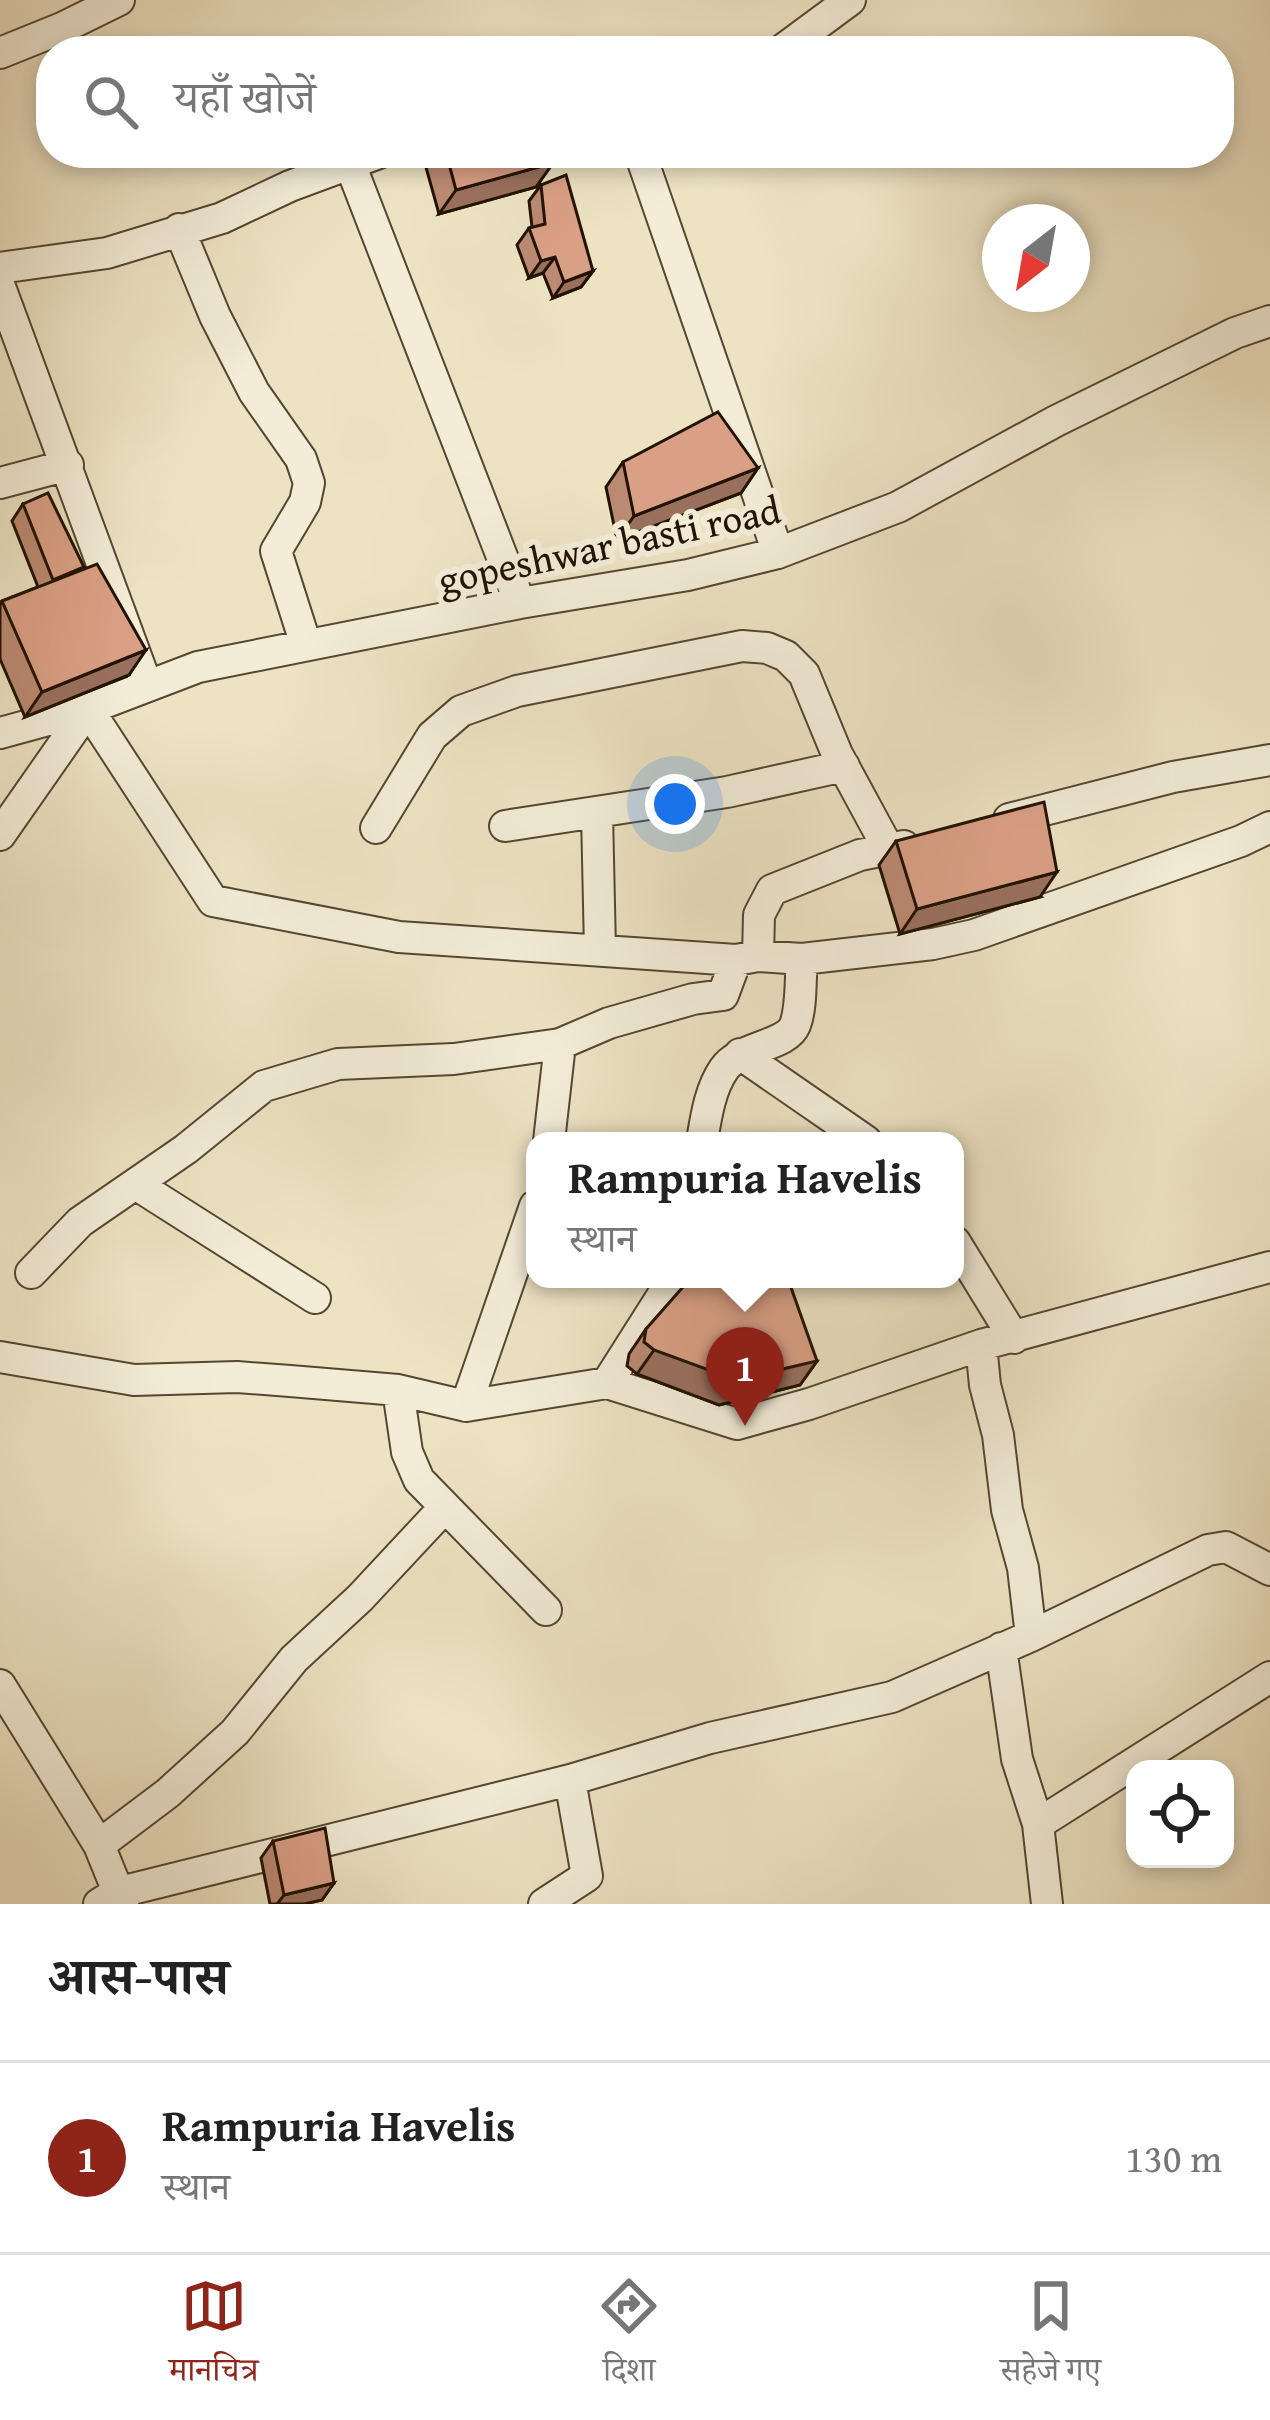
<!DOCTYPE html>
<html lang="hi">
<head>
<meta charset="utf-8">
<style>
  body { margin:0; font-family:"Gentium Book Plus","Noto Serif Devanagari",serif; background:#f6f6f6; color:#222 }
  .controls { position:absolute; right:36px; bottom:36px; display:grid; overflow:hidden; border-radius:24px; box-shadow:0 6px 18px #0003 }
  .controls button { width:108px; height:108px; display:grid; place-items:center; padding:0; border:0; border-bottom:3px solid #e0e0e0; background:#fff; color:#222; font:60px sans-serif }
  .compass { position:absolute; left:982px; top:204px; width:108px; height:108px; border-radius:50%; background:#fff; box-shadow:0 6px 18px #0003; rotate:211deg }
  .you { position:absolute; left:675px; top:804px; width:42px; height:42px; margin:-30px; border:9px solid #fff; border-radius:50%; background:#1a73e8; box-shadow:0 0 0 18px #1a73e833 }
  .badge { display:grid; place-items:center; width:78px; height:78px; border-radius:50%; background:#8f2418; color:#fff; font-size:39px; font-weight:700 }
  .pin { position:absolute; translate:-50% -99px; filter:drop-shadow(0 3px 6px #0008) }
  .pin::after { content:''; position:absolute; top:63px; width:42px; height:36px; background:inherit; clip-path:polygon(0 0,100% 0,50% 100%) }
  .popup { position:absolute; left:526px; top:1132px; width:438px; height:156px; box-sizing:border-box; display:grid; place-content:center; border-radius:24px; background:#fff; filter:drop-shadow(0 3px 9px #0005); font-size:39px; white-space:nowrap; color:#767676 }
  .popup b { font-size:45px; color:#222 }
  .popup::after { content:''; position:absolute; left:50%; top:100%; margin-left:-24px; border:24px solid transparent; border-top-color:#fff }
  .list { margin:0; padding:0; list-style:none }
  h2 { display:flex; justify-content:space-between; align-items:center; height:156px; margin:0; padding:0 48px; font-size:51px }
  h2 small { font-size:39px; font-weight:400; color:#767676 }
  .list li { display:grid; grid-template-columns:78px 1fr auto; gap:36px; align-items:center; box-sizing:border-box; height:192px; padding:0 48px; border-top:3px solid #e0e0e0 }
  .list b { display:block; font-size:45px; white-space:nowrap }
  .list p { margin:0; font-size:39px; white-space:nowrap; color:#767676 }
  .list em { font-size:39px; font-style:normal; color:#767676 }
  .icon { flex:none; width:66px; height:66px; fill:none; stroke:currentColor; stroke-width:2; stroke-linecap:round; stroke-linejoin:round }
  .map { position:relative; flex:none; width:1270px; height:1904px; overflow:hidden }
  .search { position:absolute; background:#fff; box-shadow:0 6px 18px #0003; left:36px; right:36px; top:36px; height:132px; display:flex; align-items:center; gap:30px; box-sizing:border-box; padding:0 42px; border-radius:48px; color:#767676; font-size:45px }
  .sheet { height:348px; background:#fff }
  nav { display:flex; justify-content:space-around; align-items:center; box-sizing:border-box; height:168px; border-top:3px solid #e0e0e0; background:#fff; font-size:33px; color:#767676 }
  nav a { display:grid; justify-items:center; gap:6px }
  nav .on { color:#8f2418 }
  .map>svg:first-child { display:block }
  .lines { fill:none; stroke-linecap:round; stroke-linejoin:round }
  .minor-casing { stroke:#554632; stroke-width:34 }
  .minor { stroke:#f3edd8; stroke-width:30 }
  .wall { fill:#bb8a73; stroke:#221201; stroke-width:3 }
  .shaded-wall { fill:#99705e; stroke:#221201; stroke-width:3 }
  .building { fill:#daa086; stroke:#221201; stroke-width:3 }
  .labels { text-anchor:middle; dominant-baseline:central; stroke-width:12; stroke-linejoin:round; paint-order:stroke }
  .street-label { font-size:39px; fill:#221201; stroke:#f3edd8 }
</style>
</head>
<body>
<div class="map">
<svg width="1270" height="1904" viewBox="0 0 1270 1904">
  <rect width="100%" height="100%" fill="#ede3c3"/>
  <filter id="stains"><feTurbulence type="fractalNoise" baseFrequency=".00167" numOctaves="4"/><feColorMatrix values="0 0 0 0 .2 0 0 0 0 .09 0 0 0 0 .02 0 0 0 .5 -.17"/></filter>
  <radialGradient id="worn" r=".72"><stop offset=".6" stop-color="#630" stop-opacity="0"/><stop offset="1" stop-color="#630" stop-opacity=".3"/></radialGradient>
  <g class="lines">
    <defs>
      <path id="minor" d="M781,51L850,0
        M0,53L62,28L119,0
        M640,153L778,553
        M350,164L520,603
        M179,229L215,316L254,392L301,459L309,483L305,502L276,551L306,645
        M0,268L107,253L222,218L290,186L379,153
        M0,287L147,686
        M0,483L68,465
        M0,733L88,709L198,667L520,603L688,575L778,553L898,507L1056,421L1235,333L1270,321
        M597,813L600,950
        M1009,819L1173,777L1270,760
        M505,826L727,792L844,766
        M376,828L432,736L461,711L517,691L742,646L767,648L786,656L804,674L837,754L889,850
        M0,835L88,709L213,901L399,937L736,960L758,956L802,959
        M758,956L759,915L772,890L860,855L904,846
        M740,1054L866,1141
        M549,1141L560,1044
        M702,1141C706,1117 710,1089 724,1069C740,1046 787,1046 795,1025C802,1007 800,978 802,959L933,944L974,935L1241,841L1270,827
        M137,1185L315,1298
        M955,1242L1014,1338
        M31,1273L80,1222L186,1149L264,1086L338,1064L454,1059L560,1044L609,1023L693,999L723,995L736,960
        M0,1357L134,1380L237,1377L290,1381L398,1390L466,1406L607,1383L737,1424L809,1404L981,1345L1270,1267
        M607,1383L673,1279
        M398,1390L407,1452L419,1480L546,1610
        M466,1406L535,1206
        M1031,1636L1208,1550L1226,1547L1270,1570
        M1001,1648L1017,1759L1038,1824L1047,1904
        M0,1685L99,1845L123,1904
        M1038,1824L1270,1677
        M99,1845L168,1793L235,1732L294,1659L360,1598L444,1508
        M99,1904L116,1893L570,1780L710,1738L892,1697L1031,1636L1023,1568L1007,1510L998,1435L985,1385L981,1345
        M544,1904L587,1876L570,1780"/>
    </defs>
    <use href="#minor" class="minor-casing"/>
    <use href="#minor" class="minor"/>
  </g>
  <path class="wall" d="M422,153H558L551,155L553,163L536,187L439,214Z
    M541,185L593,271L581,287L553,298L543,273L529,278L517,245L529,228L532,227L529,201Z
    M623,462L758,468L741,493L617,540L606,487Z
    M23,504L84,567L82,570L129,675L25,717L0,659V605L2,601L38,587L12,521Z
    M896,841L1040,897L900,934L879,865Z
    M646,1329L817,1361L800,1385L719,1405L637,1374L627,1366L629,1354Z
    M273,1841L334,1883L322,1900L304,1904H270L261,1858Z"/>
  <path class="shaded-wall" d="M553,163L536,187L439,214L456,190Z
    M555,257L543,273L529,278L541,261Z
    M593,271L581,287L553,298L564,282Z
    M758,468L741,493L617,540L634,516Z
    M146,650L129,675L25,717L42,692Z
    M1057,872L1040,897L900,934L917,909Z
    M654,1350L817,1361L800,1385L719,1405L637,1374Z
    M334,1883L322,1900L304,1904H277L284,1895Z"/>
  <path class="building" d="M446,153H550L553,163L456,190Z
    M566,175L593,271L564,282L555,257L541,261L529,228L545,224L541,185Z
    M718,412L758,468L634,516L623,462Z
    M48,493L84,567L53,580L23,504Z
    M97,564L146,650L42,692L2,601Z
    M1044,802L1057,872L917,909L896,841Z
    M690,1279H752L756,1285L773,1279H788L817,1361L736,1380L654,1350L644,1342L646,1329Z
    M325,1828L334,1883L284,1895L273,1841Z"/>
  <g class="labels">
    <g class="street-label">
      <text transform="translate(609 544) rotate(-12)">gopeshwar basti road</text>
    </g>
  </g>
  <rect width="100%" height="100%" filter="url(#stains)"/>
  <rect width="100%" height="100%" fill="url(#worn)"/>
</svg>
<div class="controls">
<button><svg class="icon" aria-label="locate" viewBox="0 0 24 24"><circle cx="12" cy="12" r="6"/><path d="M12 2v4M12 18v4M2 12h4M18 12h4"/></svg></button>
</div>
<svg class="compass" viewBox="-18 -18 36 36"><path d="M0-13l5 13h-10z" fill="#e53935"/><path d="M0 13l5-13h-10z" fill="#767676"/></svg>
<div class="you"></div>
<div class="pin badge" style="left:745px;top:1426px">1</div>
<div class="popup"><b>Rampuria Havelis</b>स्थान</div>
<div class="search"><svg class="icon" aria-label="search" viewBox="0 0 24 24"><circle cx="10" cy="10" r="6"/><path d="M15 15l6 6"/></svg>यहाँ खोजें</div>
</div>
<section class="sheet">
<h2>आस-पास<small></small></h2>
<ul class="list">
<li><span class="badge">1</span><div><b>Rampuria Havelis</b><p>स्थान</p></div><em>130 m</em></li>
</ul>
</section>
<nav>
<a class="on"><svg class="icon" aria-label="map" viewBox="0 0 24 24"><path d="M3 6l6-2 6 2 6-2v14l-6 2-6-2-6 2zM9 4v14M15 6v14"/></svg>मानचित्र</a>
<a><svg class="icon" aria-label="directions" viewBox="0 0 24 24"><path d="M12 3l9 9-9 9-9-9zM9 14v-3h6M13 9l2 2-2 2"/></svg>दिशा</a>
<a><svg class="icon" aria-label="saved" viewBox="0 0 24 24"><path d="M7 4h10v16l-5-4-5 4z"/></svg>सहेजे गए</a>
</nav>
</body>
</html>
